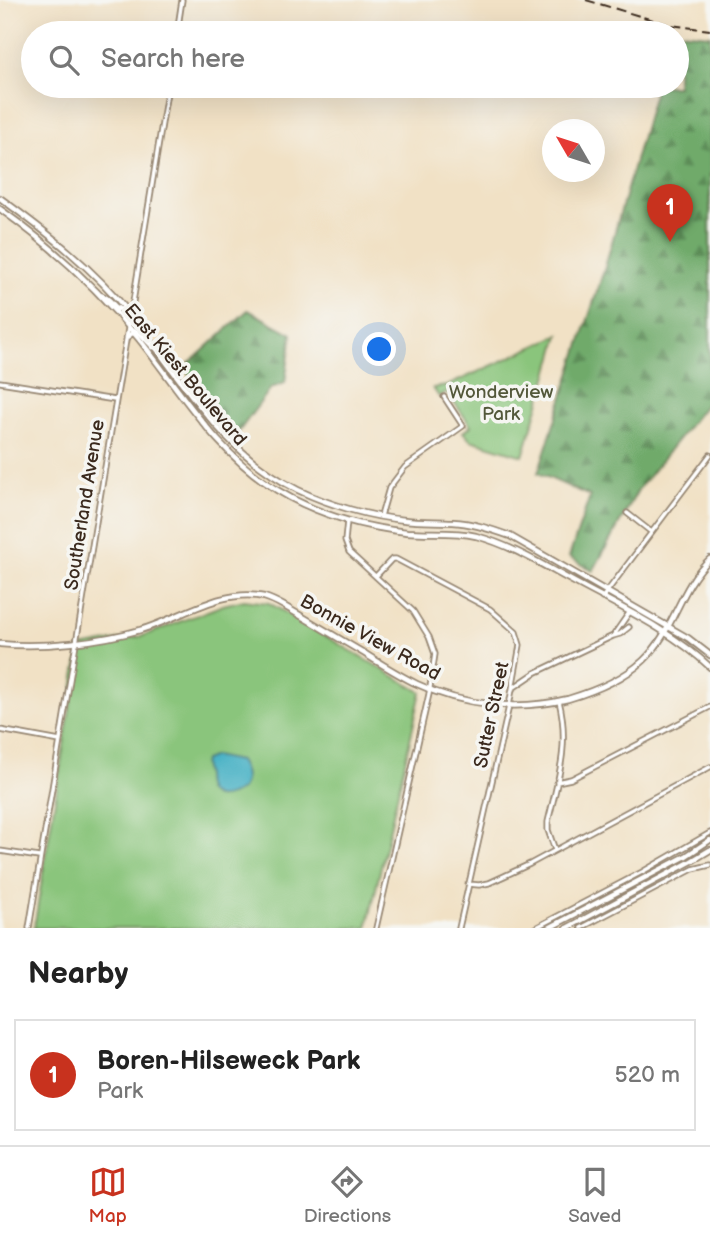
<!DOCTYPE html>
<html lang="en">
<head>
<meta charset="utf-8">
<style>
  body { margin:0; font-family:"Balsamiq Sans",sans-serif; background:#f2f2f2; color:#222 }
  .compass { position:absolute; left:542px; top:119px; width:63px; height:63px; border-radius:50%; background:#fff; box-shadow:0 7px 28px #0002; rotate:309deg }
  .you { position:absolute; left:380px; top:350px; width:24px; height:24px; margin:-18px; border:5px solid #fff; border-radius:50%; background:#1a73e8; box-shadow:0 0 0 10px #1a73e833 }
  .badge { display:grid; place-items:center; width:46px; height:46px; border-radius:50%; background:#c8321e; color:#fff; font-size:23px; font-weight:700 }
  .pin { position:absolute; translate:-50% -58px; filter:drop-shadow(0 2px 4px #0008) }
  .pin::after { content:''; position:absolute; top:37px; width:24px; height:21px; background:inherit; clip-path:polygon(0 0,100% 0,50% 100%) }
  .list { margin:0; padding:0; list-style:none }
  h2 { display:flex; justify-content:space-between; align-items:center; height:91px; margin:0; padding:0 28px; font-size:30px }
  h2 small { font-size:23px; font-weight:400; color:#767676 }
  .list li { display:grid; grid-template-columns:46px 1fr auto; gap:21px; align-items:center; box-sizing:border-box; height:112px; margin:0 14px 14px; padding:0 14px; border:2px solid #e0e0e0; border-radius:0px }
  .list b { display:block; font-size:26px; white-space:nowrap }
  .list p { margin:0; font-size:23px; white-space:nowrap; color:#767676 }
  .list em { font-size:23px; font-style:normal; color:#767676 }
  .icon { flex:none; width:38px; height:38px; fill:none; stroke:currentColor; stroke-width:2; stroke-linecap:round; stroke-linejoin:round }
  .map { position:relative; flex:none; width:710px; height:928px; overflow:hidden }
  .search { position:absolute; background:#fff; box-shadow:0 7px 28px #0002; left:21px; right:21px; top:21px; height:77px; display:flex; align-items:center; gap:18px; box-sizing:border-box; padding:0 24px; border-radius:38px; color:#767676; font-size:26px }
  .sheet { height:217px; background:#fff }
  nav { display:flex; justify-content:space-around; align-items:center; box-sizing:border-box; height:98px; border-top:2px solid #e0e0e0; background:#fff; font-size:19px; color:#767676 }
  nav a { display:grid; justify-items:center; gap:4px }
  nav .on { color:#c8321e }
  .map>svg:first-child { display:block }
  .green { fill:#8ac57b; stroke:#62784c; stroke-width:2 }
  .forest { fill:url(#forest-firs); stroke:#556a44; stroke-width:2 }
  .water { fill:#45b0c4; stroke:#406d71; stroke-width:2 }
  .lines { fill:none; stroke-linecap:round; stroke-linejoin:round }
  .street-casing { stroke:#968672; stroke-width:7 }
  .secondary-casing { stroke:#968672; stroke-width:8 }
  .street { stroke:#fff; stroke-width:3.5 }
  .secondary { stroke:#fff; stroke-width:4.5 }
  .rail { stroke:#3b2a1e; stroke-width:2; stroke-dasharray:10 5; stroke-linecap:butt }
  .labels { text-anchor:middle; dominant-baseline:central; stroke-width:7; stroke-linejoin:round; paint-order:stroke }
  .street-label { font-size:19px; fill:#3b2a1e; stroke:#f6f6f2 }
  .park-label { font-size:19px; fill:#53583a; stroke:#f6f6f2 }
</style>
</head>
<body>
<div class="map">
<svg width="710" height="928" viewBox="0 0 710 928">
  <defs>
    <pattern id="forest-firs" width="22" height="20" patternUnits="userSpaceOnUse" patternTransform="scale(1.75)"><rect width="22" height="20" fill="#6faa6b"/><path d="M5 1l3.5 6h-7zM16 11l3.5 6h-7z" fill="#5c8b57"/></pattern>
  </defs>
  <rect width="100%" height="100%" fill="#f6f6f2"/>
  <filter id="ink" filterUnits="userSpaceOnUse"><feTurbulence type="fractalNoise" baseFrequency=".0143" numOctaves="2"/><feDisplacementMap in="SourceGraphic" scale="14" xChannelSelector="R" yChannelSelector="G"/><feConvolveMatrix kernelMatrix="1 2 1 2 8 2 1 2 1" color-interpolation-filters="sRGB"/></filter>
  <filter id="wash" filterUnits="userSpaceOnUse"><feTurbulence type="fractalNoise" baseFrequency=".00686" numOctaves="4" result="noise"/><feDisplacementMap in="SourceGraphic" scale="28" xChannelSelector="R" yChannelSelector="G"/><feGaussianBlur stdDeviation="1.57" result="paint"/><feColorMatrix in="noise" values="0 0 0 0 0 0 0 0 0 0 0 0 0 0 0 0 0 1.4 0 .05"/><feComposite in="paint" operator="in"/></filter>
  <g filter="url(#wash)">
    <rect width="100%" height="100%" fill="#f1e1c5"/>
    <path class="green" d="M559,335L549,371L523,456L470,440L463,432L471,426L447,392L439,397L433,388L447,386Z
      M244,600L269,603L421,692L367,928H34L80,647L143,636L223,605Z"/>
    <path class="forest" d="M669,31L710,35V399L638,490L593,571L569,557L590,496L538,473L605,267L656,86H677V33H669Z
      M248,310L292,334L285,383L271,388L234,438L184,368Z"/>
    <path class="water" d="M214,756L239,761C245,771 248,780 241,790C223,800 205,803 205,777C205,770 202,767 204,760Z"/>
  </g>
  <g filter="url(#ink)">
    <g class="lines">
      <defs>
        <path id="street" d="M177,33L182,0
          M132,308L168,86
          M0,382L115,400
          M627,513L650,531
          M381,516L389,488L405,467L463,426L444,397
          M347,521L345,541L349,552L413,611L429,637L435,654L429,694L376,928
          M376,576L390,561L392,559H396L490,609L516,632L520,645L509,706L459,928
          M602,598L710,455
          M613,636L620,634L629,627
          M513,688L535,673L613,636L629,613
          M0,730L60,741
          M557,782L571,779L710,707
          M555,850L548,830V822C558,779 570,745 559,701
          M0,851L39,857
          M468,884L479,885L489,883L530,864L710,767
          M29,928L130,316
          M535,928L642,872L710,833
          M581,928L693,869L710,865"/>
        <path id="secondary" d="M0,198C47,232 94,269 131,315C184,381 219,450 298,490C329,505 371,517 405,520C421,522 437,521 453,522C473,523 491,529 510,536L688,638L710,655
          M0,209C52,246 99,290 139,339C182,393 217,454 277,490C316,514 362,527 407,532C430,534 453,531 476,536C511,545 544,566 576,583C622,608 672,631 710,667
          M100,295C117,300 110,314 132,308
          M127,337L135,331H138L153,347
          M0,644C42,648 99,642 140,630C179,619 223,587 264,597C271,599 277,602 284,606C310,621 336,637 362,652C380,663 398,675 417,684C463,706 519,711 568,699C595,691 622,680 643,661C674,632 679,588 710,559
          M549,928L686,856L710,840
          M567,928L690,862L710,850"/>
      </defs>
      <use href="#street" class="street-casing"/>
      <use href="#secondary" class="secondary-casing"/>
      <use href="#street" class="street"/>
      <use href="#secondary" class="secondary"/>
      <path class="rail" d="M586,0L670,25L710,30"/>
    </g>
  </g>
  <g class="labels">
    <g class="street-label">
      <text transform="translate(185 375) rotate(50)">East Kiest Boulevard</text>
      <text transform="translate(85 505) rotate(-81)">Southerland Avenue</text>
      <text transform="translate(370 638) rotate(29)">Bonnie View Road</text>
      <text transform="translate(492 715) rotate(-78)">Sutter Street</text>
    </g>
    <g class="park-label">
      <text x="501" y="392">Wonderview<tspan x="501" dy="22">Park</tspan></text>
    </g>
  </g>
</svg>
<svg class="compass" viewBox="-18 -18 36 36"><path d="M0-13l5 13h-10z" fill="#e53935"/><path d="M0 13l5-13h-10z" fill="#767676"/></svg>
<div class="you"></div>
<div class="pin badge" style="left:670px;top:242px">1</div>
<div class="search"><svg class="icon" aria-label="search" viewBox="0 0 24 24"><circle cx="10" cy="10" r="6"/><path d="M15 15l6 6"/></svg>Search here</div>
</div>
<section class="sheet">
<h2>Nearby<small></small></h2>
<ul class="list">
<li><span class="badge">1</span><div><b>Boren-Hilseweck Park</b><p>Park</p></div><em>520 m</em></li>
</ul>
</section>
<nav>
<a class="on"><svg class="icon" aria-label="map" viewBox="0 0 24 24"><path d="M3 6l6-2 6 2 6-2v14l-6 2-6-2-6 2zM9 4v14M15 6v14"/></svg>Map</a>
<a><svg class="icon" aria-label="directions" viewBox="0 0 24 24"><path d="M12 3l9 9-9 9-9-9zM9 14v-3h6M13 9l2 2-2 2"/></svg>Directions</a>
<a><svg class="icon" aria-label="saved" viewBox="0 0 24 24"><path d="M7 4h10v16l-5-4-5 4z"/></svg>Saved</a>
</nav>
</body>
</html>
